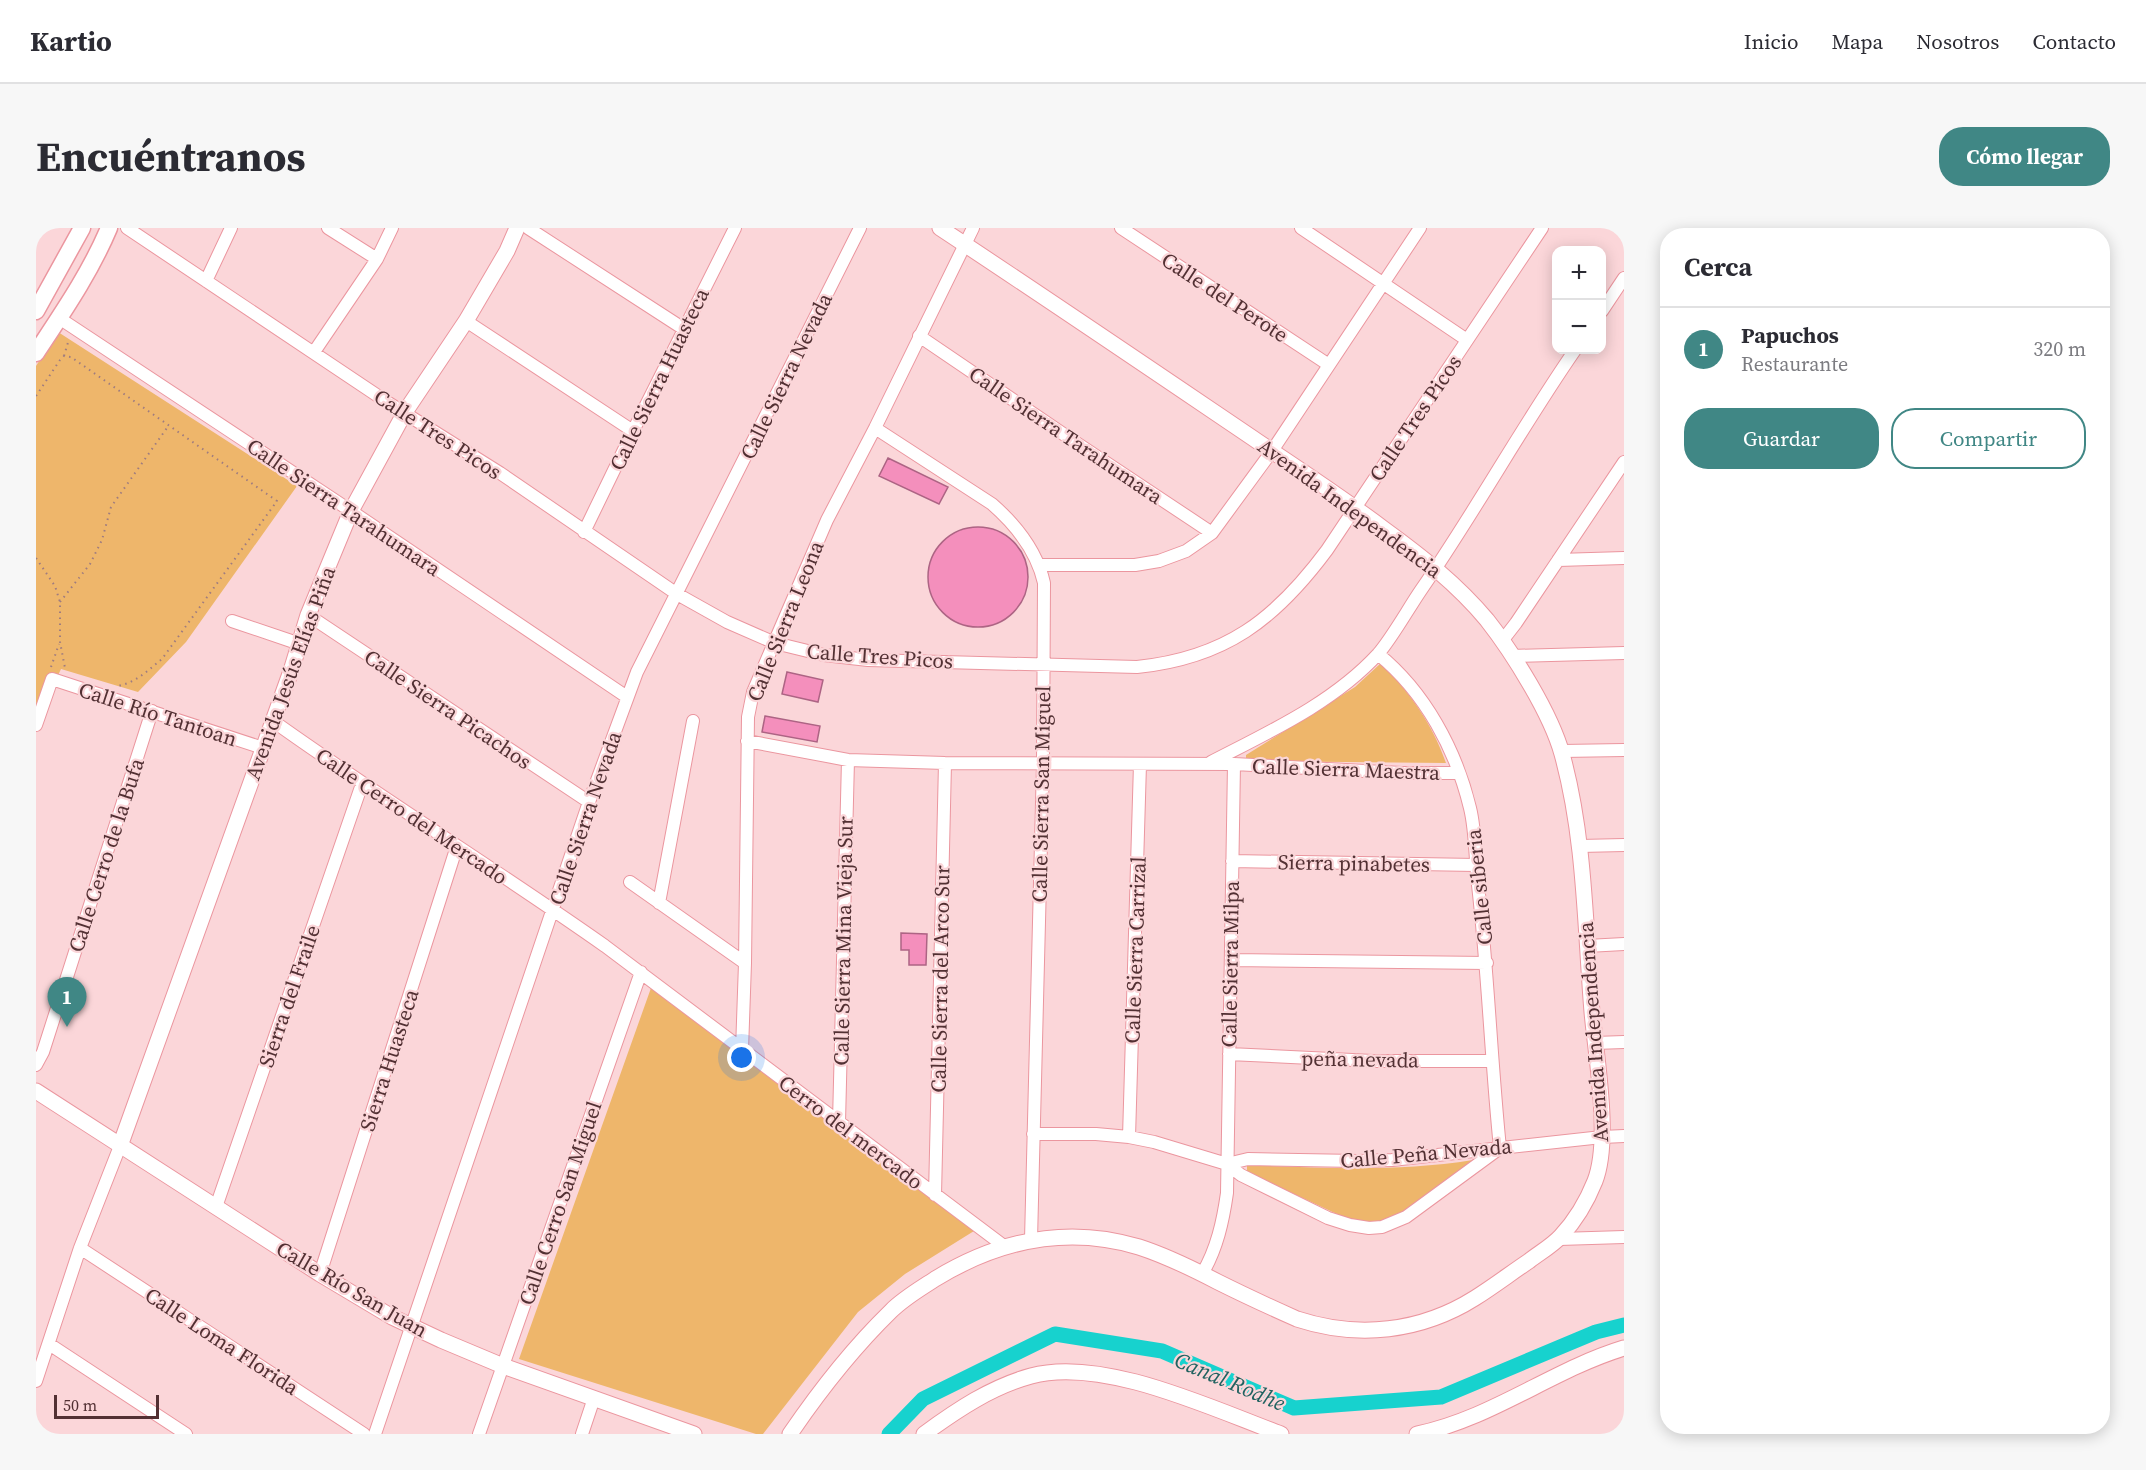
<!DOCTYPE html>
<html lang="es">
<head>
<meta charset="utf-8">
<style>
  body { margin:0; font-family:"Source Serif 4",serif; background:#f7f7f7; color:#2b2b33 }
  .controls { position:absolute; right:18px; top:18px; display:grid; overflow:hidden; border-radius:12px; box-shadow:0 3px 15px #0003 }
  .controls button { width:54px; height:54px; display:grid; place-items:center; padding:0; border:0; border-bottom:2px solid #e1e1e2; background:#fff; color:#2b2b33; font:30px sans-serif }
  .scale { position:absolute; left:18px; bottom:15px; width:105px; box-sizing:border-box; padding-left:6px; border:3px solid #523033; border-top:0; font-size:16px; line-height:21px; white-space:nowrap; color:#523033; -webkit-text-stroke:4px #fbd6d9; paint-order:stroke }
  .you { position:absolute; left:706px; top:830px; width:21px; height:21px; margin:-15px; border:4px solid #fff; border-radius:50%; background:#1a73e8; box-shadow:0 0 0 9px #1a73e833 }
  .badge { display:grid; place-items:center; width:39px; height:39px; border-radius:50%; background:#408785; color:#fff; font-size:20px; font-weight:700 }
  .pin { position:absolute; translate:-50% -50px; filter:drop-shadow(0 2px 3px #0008) }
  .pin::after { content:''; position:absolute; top:32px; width:21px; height:18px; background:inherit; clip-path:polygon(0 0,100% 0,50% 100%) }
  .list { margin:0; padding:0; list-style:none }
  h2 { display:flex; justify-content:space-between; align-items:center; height:78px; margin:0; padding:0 24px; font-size:26px }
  h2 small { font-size:20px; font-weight:400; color:#7c7c81 }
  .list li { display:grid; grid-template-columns:39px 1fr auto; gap:18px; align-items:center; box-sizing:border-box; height:84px; padding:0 24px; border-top:2px solid #e1e1e2 }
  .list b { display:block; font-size:22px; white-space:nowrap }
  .list p { margin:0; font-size:20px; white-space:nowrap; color:#7c7c81 }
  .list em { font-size:20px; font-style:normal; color:#7c7c81 }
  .actions { display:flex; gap:12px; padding:18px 24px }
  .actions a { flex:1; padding:14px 0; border:2px solid #408785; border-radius:24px; text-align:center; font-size:21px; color:#408785 }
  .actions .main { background:#408785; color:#fff }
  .map { position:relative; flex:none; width:1588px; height:1206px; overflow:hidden; border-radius:24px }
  header { display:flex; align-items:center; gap:36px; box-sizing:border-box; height:84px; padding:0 30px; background:#fff; border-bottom:2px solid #e1e1e2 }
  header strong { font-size:28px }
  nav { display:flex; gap:33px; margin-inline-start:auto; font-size:21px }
  .intro { display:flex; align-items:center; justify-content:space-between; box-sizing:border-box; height:144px; padding:0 36px }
  h1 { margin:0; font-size:42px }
  .button { padding:15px 27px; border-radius:24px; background:#408785; color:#fff; font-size:21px; font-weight:700 }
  main { display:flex; gap:36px; padding:0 36px }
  aside { flex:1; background:#fff; border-radius:24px; box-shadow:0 3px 15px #0003 }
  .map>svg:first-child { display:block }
  .green { fill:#eeb66b }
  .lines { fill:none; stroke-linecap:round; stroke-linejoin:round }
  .canal { stroke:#17d2ce; stroke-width:15 }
  .building { fill:#f48fbc; stroke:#ad6484; stroke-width:1.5 }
  .minor-casing { stroke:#eb969f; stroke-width:14 }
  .tertiary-casing { stroke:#eb969f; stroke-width:17 }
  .secondary-casing { stroke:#eb969f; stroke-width:19 }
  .path { stroke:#9f7c7f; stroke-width:2; stroke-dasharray:1.5 4.5; stroke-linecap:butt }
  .minor { stroke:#fff; stroke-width:12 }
  .tertiary { stroke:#fff; stroke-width:15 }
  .secondary { stroke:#fff; stroke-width:16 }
  .labels { text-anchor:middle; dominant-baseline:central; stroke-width:4.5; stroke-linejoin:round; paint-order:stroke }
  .street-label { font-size:21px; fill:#523033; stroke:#fbd6d9 }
  .water-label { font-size:22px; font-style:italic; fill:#216260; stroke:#fbd6d9 }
</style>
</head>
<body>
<header>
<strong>Kartio</strong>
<nav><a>Inicio</a><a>Mapa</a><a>Nosotros</a><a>Contacto</a></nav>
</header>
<div class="intro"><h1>Encuéntranos</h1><a class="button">Cómo llegar</a></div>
<main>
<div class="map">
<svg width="1588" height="1206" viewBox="0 0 1588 1206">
  <rect width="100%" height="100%" fill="#fbd6d9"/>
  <path class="green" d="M22,104L261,258L150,414L102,464L25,441L0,494V138Z
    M1345,435C1373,463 1397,497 1410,535L1210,533V527L1319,459Z
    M615,760L938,1003L869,1046L822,1084L727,1206H720L483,1131Z
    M1437,932L1440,935C1416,951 1370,988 1344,993C1332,996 1314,991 1303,987L1211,944V937C1287,940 1362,944 1437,932Z"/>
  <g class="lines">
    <path class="canal" d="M853,1206L887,1171L1019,1106L1126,1123L1258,1180L1405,1169L1560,1104L1588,1097"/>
  </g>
  <path class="building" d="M852,230L912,259L903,276L843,248Z
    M892 349a50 50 0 1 1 100 0a50 50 0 1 1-100 0Z
    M751,444L787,452L782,474L746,466Z
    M729,488L784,498L781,514L726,504Z
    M865,705L891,706L890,737H873V722H865Z"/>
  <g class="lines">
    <defs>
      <path id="minor" d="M91,0L351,174L464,245L641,366L691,394L739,415L788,427L832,432L1101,439C1189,430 1239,392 1291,322L1506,0
        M292,0L341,31
        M492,0L648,101
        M1085,0L1293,137
        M1265,0L1431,112
        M170,53L195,0
        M1566,83L1588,50
        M23,90L315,283L591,469
        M430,93L597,203
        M883,108L1042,216L1176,305
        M278,124L341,31L356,0
        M839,200L956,276C980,297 1001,324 1008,355L1007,535L995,1012
        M548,304L597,203L699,0
        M1522,332L1588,330
        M1004,337H1099L1123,333L1150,323L1176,305L1236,223L1384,0
        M272,387L553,574
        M196,393L264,416
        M1466,413L1480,395L1588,234
        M1342,426C1389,464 1420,522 1434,580C1440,604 1439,632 1442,657C1452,744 1455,832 1464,920
        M1476,428L1588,425
        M237,493C346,571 460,641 569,718L968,1018
        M0,497L16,451L227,520
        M711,513L812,532L909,535L1198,536L1366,545H1423
        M1526,523L1588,522
        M1175,534C1233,504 1297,475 1342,426C1356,410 1372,381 1385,362C1439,284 1485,200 1539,122
        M1544,618L1588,617
        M1196,633L1440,637
        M594,654L709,735
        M623,675L657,493
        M1551,718L1588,716
        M1195,732L1451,735
        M1559,815L1588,814
        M706,822L709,735L712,489L717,464L791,292L839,200L937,0
        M1193,826L1337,833H1455
        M0,837L7,824L116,483
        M803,894L812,532
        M997,906H1060L1093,909L1118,914L1191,936L1205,947L1292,990L1314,997L1333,1000L1346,999L1370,989L1464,920
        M1093,909L1104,536
        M1191,936L1212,931L1321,933L1356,932L1566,909L1588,908
        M899,967L909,535
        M180,979L326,556
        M1523,1011L1588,1009
        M44,1020L328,1206
        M284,1046L421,618
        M1166,1046C1181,1021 1187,993 1191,965L1198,536
        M13,1116L150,1206
        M0,1153L44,1020L84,918
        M339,1206L553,574L601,444L824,0
        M443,1206L605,744
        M546,1206L558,1170"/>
      <path id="tertiary" d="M0,863L284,1046L356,1089L405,1112L467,1138L658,1206
        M84,918L255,443L272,387L315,283L369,184L430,93L471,23L481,0
        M754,1206C784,1162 817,1120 855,1083C868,1070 884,1061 899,1051C963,1012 1030,997 1103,1019C1131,1028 1157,1041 1182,1054C1208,1067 1234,1079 1261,1091C1322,1111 1385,1104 1439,1070C1458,1058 1475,1045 1493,1033C1503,1025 1516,1018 1525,1008C1539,993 1551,973 1559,953C1575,912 1560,829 1556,784C1549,698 1549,609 1526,526C1515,486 1477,425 1451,392C1421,356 1385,328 1348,301C1307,270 1264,242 1221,213C1116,142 1010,70 904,0
        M888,1206C921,1182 955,1159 995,1148C1066,1128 1177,1181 1245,1206
        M1381,1206C1455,1191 1516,1142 1588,1120"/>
      <path id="secondary" d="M0,83L46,0
        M0,125C27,84 54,45 73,0"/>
    </defs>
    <use href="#minor" class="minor-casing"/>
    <use href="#tertiary" class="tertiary-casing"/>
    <use href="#secondary" class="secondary-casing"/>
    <path class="path" d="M28,128L33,111
      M0,168L24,132L28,128L35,129L241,273L126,431C112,442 99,456 80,458
      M0,330L19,358L24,374V414L29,440
      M24,374L54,336L66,312L75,279L133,197
      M15,439L23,416"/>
    <use href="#minor" class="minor"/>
    <use href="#tertiary" class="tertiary"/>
    <use href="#secondary" class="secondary"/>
  </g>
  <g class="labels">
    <g class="street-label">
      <text transform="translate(1189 69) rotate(33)">Calle del Perote</text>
      <text transform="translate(750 148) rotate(-64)">Calle Sierra Nevada</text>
      <text transform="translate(623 151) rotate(-64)">Calle Sierra Huasteca</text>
      <text transform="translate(1379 190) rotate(-56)">Calle Tres Picos</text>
      <text transform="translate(402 206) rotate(33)">Calle Tres Picos</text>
      <text transform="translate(1030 207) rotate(34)">Calle Sierra Tarahumara</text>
      <text transform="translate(308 279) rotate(34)">Calle Sierra Tarahumara</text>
      <text transform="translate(1314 280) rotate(36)">Avenida Independencia</text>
      <text transform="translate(749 393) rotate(-68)">Calle Sierra Leona</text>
      <text transform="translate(844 428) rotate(4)">Calle Tres Picos</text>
      <text transform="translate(254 445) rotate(-70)">Avenida Jesús Elías Piña</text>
      <text transform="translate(412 481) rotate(34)">Calle Sierra Picachos</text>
      <text transform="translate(122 486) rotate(18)">Calle Río Tantoan</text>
      <text transform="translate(1310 541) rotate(2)">Calle Sierra Maestra</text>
      <text transform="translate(1005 566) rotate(-89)">Calle Sierra San Miguel</text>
      <text transform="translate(376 588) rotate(34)">Calle Cerro del Mercado</text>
      <text transform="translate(549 590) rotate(-71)">Calle Sierra Nevada</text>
      <text transform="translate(70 627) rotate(-72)">Calle Cerro de la Bufa</text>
      <text transform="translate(1318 635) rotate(1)">Sierra pinabetes</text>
      <text transform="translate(1443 659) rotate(-96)">Calle siberia</text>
      <text transform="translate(807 713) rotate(-89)">Calle Sierra Mina Vieja Sur</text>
      <text transform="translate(1099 722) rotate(-88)">Calle Sierra Carrizal</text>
      <text transform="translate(1194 736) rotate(-89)">Calle Sierra Milpa</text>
      <text transform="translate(904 751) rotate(-89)">Calle Sierra del Arco Sur</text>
      <text transform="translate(253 768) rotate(-71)">Sierra del Fraile</text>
      <text transform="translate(1557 804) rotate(-94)">Avenida Independencia</text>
      <text transform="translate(1324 831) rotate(1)">peña nevada</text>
      <text transform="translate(353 832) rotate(-72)">Sierra Huasteca</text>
      <text transform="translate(815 904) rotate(37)">Cerro del mercado</text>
      <text transform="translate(1390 925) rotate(-5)">Calle Peña Nevada</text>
      <text transform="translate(524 975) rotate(-71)">Calle Cerro San Miguel</text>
      <text transform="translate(316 1061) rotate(30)">Calle Río San Juan</text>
      <text transform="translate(186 1113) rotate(33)">Calle Loma Florida</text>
    </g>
    <g class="water-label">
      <text transform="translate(1194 1153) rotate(23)">Canal Rodhe</text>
    </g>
  </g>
</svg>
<div class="controls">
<button>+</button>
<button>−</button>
</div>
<div class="scale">50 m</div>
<div class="you"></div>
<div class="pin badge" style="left:31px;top:799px">1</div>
</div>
<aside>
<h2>Cerca<small></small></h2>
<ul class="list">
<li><span class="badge">1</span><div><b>Papuchos</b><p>Restaurante</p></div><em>320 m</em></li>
</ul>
<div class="actions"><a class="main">Guardar</a><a>Compartir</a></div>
</aside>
</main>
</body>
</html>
